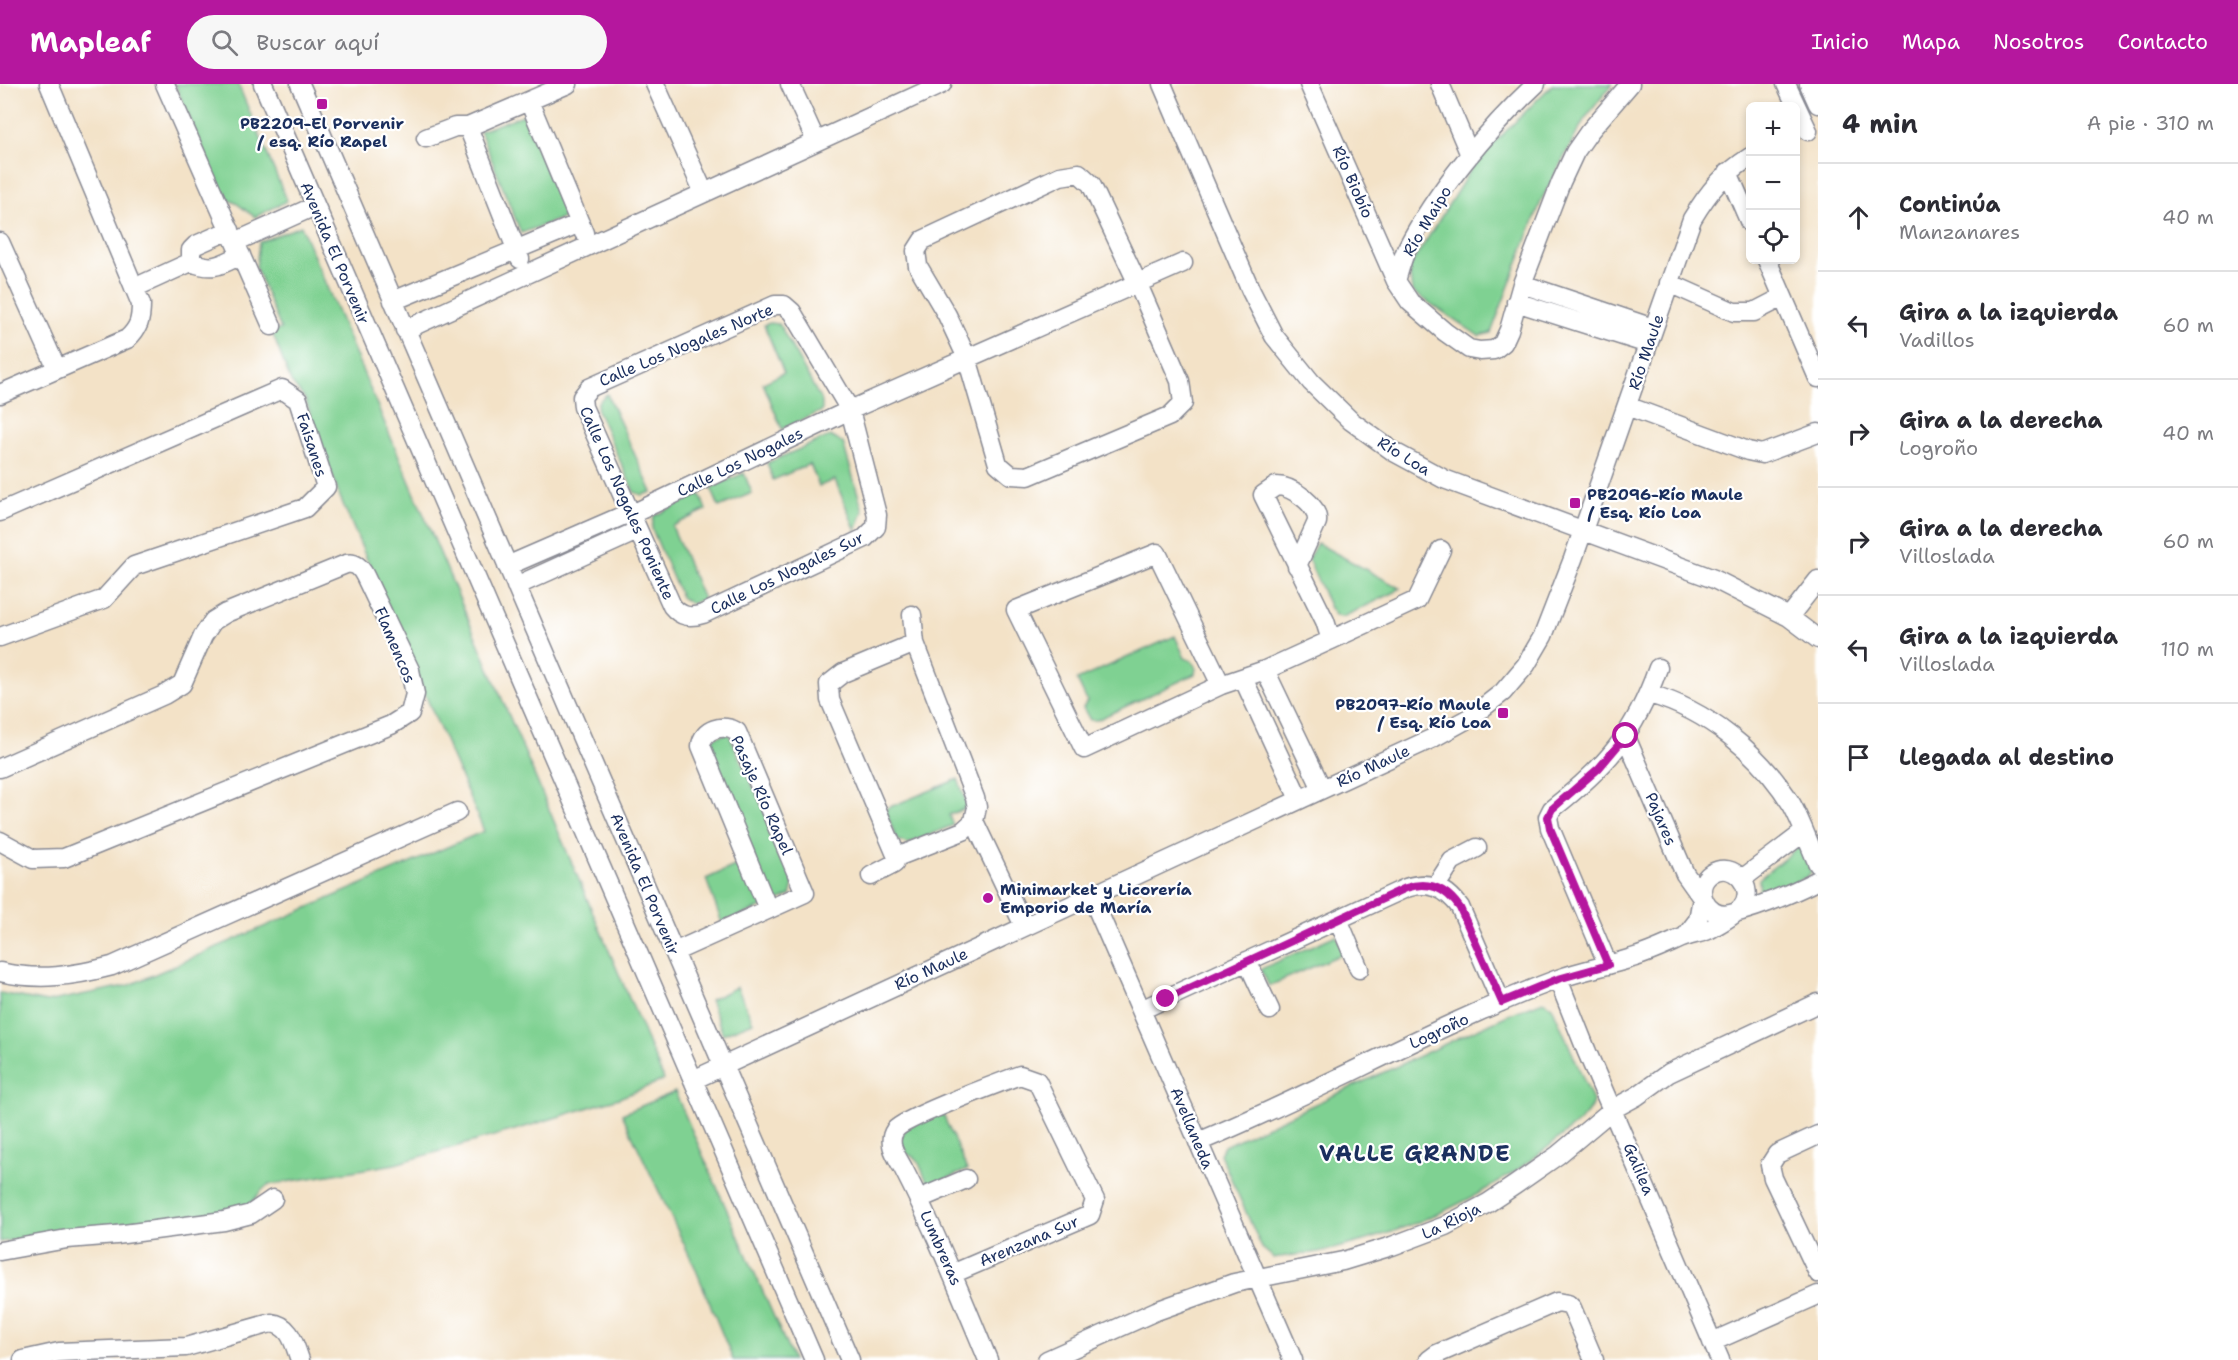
<!DOCTYPE html>
<html lang="es">
<head>
<meta charset="utf-8">
<style>
  body { margin:0; font-family:"Shantell Sans",sans-serif; background:#f7f7f7; color:#2b2b33 }
  .controls { position:absolute; right:18px; top:18px; display:grid; overflow:hidden; border-radius:9px; box-shadow:0 3px 9px #0003 }
  .controls button { width:54px; height:54px; display:grid; place-items:center; padding:0; border:0; border-bottom:2px solid #e1e1e2; background:#fff; color:#2b2b33; font:30px sans-serif }
  .stop { position:absolute; width:18px; height:18px; margin:-14px; border:4px solid #b5179e; border-radius:50%; background:#fff }
  .stop.end { background:#b5179e; border-color:#fff; box-shadow:0 2px 6px #0008 }
  .list { margin:0; padding:0; list-style:none }
  h2 { display:flex; justify-content:space-between; align-items:center; height:78px; margin:0; padding:0 24px; font-size:26px }
  h2 small { font-size:20px; font-weight:400; color:#7c7c81 }
  .list li { display:grid; grid-template-columns:39px 1fr auto; gap:18px; align-items:center; box-sizing:border-box; height:108px; padding:0 24px; border-top:2px solid #e1e1e2 }
  .list b { display:block; font-size:22px; white-space:nowrap }
  .list p { margin:0; font-size:20px; white-space:nowrap; color:#7c7c81 }
  .list em { font-size:20px; font-style:normal; color:#7c7c81 }
  .icon { flex:none; width:33px; height:33px; fill:none; stroke:currentColor; stroke-width:2; stroke-linecap:round; stroke-linejoin:round }
  .map { position:relative; flex:none; width:1818px; height:1276px; overflow:hidden }
  header { display:flex; align-items:center; gap:36px; box-sizing:border-box; height:84px; padding:0 30px; background:#b5179e; color:#fff }
  header strong { font-size:28px }
  nav { display:flex; gap:33px; margin-inline-start:auto; font-size:21px }
  .search { width:420px; height:54px; background:#f7f7f7; display:flex; align-items:center; gap:15px; box-sizing:border-box; padding:0 21px; border-radius:33px; color:#7c7c81; font-size:22px }
  main { display:flex }
  aside { flex:1; background:#fff }
  .map>svg:first-child { display:block }
  .green { fill:#7fd192; stroke:#4d8078; stroke-width:1.5 }
  .lines { fill:none; stroke-linecap:round; stroke-linejoin:round }
  .minor-casing { stroke:#878892; stroke-width:21 }
  .minor { stroke:#fff; stroke-width:18 }
  .route { stroke:#b5179e; stroke-width:8 }
  .poi-dot { fill:#b5179e; stroke:#fff; stroke-width:2 }
  .labels { text-anchor:middle; dominant-baseline:central; stroke-width:4.5; stroke-linejoin:round; paint-order:stroke }
  .poi-label { font-size:16px; font-weight:bold; fill:#1b2f5e; stroke:#fff; text-anchor:start }
  .street-label { font-size:16px; fill:#1b2f5e; stroke:#fff }
  .district-label { font-size:22px; font-weight:bold; letter-spacing:1.5px; fill:#1b2f5e; stroke:#fff }
</style>
</head>
<body>
<header>
<strong>Mapleaf</strong>
<div class="search"><svg class="icon" aria-label="search" viewBox="0 0 24 24"><circle cx="10" cy="10" r="6"/><path d="M15 15l6 6"/></svg>Buscar aquí</div>
<nav><a>Inicio</a><a>Mapa</a><a>Nosotros</a><a>Contacto</a></nav>
</header>
<main>
<div class="map">
<svg width="1818" height="1276" viewBox="0 0 1818 1276">
  <rect width="100%" height="100%" fill="#fff"/>
  <filter id="ink" filterUnits="userSpaceOnUse"><feTurbulence type="fractalNoise" baseFrequency=".0167" numOctaves="2"/><feDisplacementMap in="SourceGraphic" scale="12" xChannelSelector="R" yChannelSelector="G"/><feConvolveMatrix kernelMatrix="1 2 1 2 8 2 1 2 1" color-interpolation-filters="sRGB"/></filter>
  <filter id="wash" filterUnits="userSpaceOnUse"><feTurbulence type="fractalNoise" baseFrequency=".008" numOctaves="4" result="noise"/><feDisplacementMap in="SourceGraphic" scale="24" xChannelSelector="R" yChannelSelector="G"/><feGaussianBlur stdDeviation="1.35" result="paint"/><feColorMatrix in="noise" values="0 0 0 0 0 0 0 0 0 0 0 0 0 0 0 0 0 1.4 0 .05"/><feComposite in="paint" operator="in"/></filter>
  <g filter="url(#wash)">
    <rect width="100%" height="100%" fill="#f3e2c7"/>
    <path class="green" d="M175,0H238L287,117L255,133L236,119L224,114Z
      M1553,0H1612L1584,36L1542,115L1491,249L1479,252L1412,207L1409,184L1476,77Z
      M523,31L566,133L521,149L480,47Z
      M301,142L664,996L619,1014L525,1043L395,1080L268,1101C258,1108 255,1117 246,1124L0,1158V909L47,918L130,901L484,747L340,413L305,315L291,298L272,248L281,245L256,184L259,158Z
      M770,239L779,240L822,318V327L782,345L763,299L784,289L764,241Z
      M607,310L652,408L642,411L634,408L597,326L598,318Z
      M830,352L843,359L863,427L856,447L835,396L819,402L810,380L773,396L767,379Z
      M744,389L752,409L719,423L711,404Z
      M700,410L706,426L672,442L703,515L691,520L681,513L652,445L654,432Z
      M1317,459L1400,504L1395,508L1343,533L1336,532L1330,524L1308,475Z
      M1175,552L1185,574L1192,577L1196,584L1195,590L1097,636H1090L1083,624L1087,617L1077,596Z
      M728,649L795,792L790,812L722,839L706,795L754,773L709,663L713,654Z
      M958,695L968,723L949,731L953,741L908,760L897,756L885,725Z
      M1797,764H1801L1811,788L1807,793L1760,814L1759,795Z
      M1336,851L1344,869L1269,902L1261,885Z
      M737,903L753,938L723,950L710,916Z
      M1543,917L1552,922L1593,1017C1589,1033 1572,1043 1560,1053C1495,1109 1416,1145 1333,1165C1313,1170 1293,1171 1274,1174L1262,1164L1220,1070L1224,1062L1510,930Z
      M675,1008L793,1276H733L694,1181L622,1030Z
      M942,1028L967,1086L929,1102L917,1075L904,1068L900,1059L905,1044Z"/>
  </g>
  <g filter="url(#ink)">
    <g class="lines">
      <defs>
        <path id="minor" d="M165,0L272,242
          M263,0L814,1276
          M300,0L850,1276
          M655,0L704,109
          M790,0L816,57
          M1162,0L1251,207L1274,252L1311,298L1351,337L1394,368L1444,395L1714,495L1789,533L1818,555
          M1309,0L1396,197L1410,218L1445,248L1469,265L1480,267L1494,266L1503,259L1509,246L1522,200L1561,98L1575,68L1589,48L1630,0
          M1440,0L1470,71
          M1786,0L1808,47
          M1809,0L1818,20
          M529,17L584,149
          M468,43L520,175
          M426,54L455,43H468L568,0
          M1728,88L1750,139
          M1079,89L1091,100L1137,198L1180,297L1183,319L1170,332L1028,392L1011,391L998,380L967,274L947,231L918,182L916,167L923,156L1060,92Z
          M0,158L57,285
          M235,158L315,122
          M1767,176L1818,294
          M191,178V166L196,161L230,146
          M1396,197C1399,187 1402,176 1406,166C1436,107 1488,45 1536,0
          M1669,199L1734,228H1754L1783,213
          M1522,200L1653,244
          M134,204L191,178C214,187 220,181 241,171
          M393,217L580,139
          M1516,218L1648,260
          M775,221H784L792,228L850,326L877,431L876,443L865,454L703,530C690,534 681,533 672,522L583,323L582,313L589,304Z
          M405,246L942,0
          M0,310L127,255C139,244 141,236 141,220L49,0
          M1627,322L1748,367L1762,370L1818,349
          M0,428L282,305L298,316L326,403L305,424L134,482L104,515L0,553
          M630,431L850,326L1183,179
          M1157,469L1221,601L1084,665L1016,526Z
          M507,482L629,429
          M516,502L637,447
          M912,531L915,559L975,714L977,723L974,737
          M1789,533L1818,496
          M1331,556L1417,516L1441,466
          M1265,586L1322,705
          M1243,594L1299,715
          M1221,601L1265,586L1331,556L1325,537L1263,411L1276,402C1292,402 1319,421 1317,438L1297,482
          M1649,610C1707,626 1760,669 1792,721C1802,739 1809,761 1818,780
          M1626,653L1685,790L1702,814L1698,836L1685,853
          M0,684L164,611L182,600L203,552L213,537L226,529L346,480C356,478 361,484 365,492L410,586L415,610L410,629L391,641L64,774L33,775L0,757
          M974,737L1024,842
          M897,773L830,616L829,600L843,589L915,559
          M871,792L894,780L897,773L963,747L974,737
          M1742,795L1804,748
          M1436,802L1452,777L1477,764
          M1091,811L1293,1276
          M1338,835L1359,885
          M674,868L805,809L737,648C724,639 702,645 701,662L768,825
          M1247,877L1270,926
          M1608,881L1550,744L1548,733L1552,725C1607,682 1634,651 1658,584
          M0,888C39,897 74,892 112,882L457,728
          M1558,895L1587,968L1720,1276
          M1141,926L1406,804C1429,796 1446,804 1460,823L1501,918
          M693,996L1431,655L1471,633L1503,608L1526,581L1543,552L1573,475L1692,135C1709,107 1722,91 1750,73
          M1818,1051L1777,1070L1770,1081L1773,1094L1818,1189
          M1198,1058C1320,1008 1435,941 1558,895C1582,886 1608,882 1632,874C1650,869 1666,861 1682,854C1692,850 1704,849 1712,844C1722,838 1735,831 1742,823C1757,804 1733,776 1712,789C1691,802 1706,836 1730,830C1761,823 1790,810 1818,796
          M919,1115L966,1095
          M0,1167L67,1155L116,1151L224,1137L251,1130L273,1115
          M952,1190L1090,1131L1095,1116L1037,997L1020,991C999,999 904,1034 895,1046C886,1059 897,1073 903,1084C935,1146 961,1211 988,1276
          M1712,1258L1818,1211
          M23,1276L59,1268L186,1263L271,1239C291,1241 294,1260 300,1276
          M1047,1276L1156,1227L1234,1199L1343,1177L1392,1162L1445,1142L1488,1119L1515,1101L1558,1071L1613,1025L1637,1012L1669,989L1818,919
          M1429,1276L1437,1270L1557,1218L1568,1220L1572,1224L1594,1276"/>
      </defs>
      <use href="#minor" class="minor-casing"/>
      <use href="#minor" class="minor"/>
    </g>
  </g>
  <g class="lines" filter="url(#ink)">
    <path class="route" d="M1166,915L1406,804C1429,796 1446,804 1460,824L1502,918L1558,895L1608,881L1550,744L1548,733L1552,725L1599,684L1626,652"/>
  </g>
  <g class="poi-dot">
    <rect x="316" y="14" width="12" height="12" rx="3"/>
    <rect x="1569" y="413" width="12" height="12" rx="3"/>
    <rect x="1497" y="623" width="12" height="12" rx="3"/>
    <circle cx="988" cy="814" r="6"/>
  </g>
  <g class="labels">
    <g class="poi-label">
      <text x="322" y="39" text-anchor="middle">PB2209-El Porvenir<tspan x="322" dy="18">/ esq. Río Rapel</tspan></text>
      <text x="1587" y="410">PB2096-Río Maule<tspan x="1587" dy="18">/ Esq. Río Loa</tspan></text>
      <text x="1491" y="620" text-anchor="end">PB2097-Río Maule<tspan x="1491" dy="18">/ Esq. Río Loa</tspan></text>
      <text x="1000" y="805">Minimarket y Licorería<tspan x="1000" dy="18">Emporio de María</tspan></text>
    </g>
    <g class="street-label">
      <text transform="translate(1353 98) rotate(66)">Río Biobío</text>
      <text transform="translate(1427 137) rotate(-59)">Río Maipo</text>
      <text transform="translate(335 169) rotate(67)">Avenida El Porvenir</text>
      <text transform="translate(686 261) rotate(-23)">Calle Los Nogales Norte</text>
      <text transform="translate(1646 268) rotate(-71)">Río Maule</text>
      <text transform="translate(312 361) rotate(72)">Faisanes</text>
      <text transform="translate(1404 372) rotate(32)">Río Loa</text>
      <text transform="translate(740 378) rotate(-26)">Calle Los Nogales</text>
      <text transform="translate(627 419) rotate(66)">Calle Los Nogales Poniente</text>
      <text transform="translate(787 489) rotate(-26)">Calle Los Nogales Sur</text>
      <text transform="translate(395 561) rotate(67)">Flamencos</text>
      <text transform="translate(1373 682) rotate(-25)">Río Maule</text>
      <text transform="translate(762 711) rotate(66)">Pasaje Río Rapel</text>
      <text transform="translate(1661 735) rotate(67)">Pajares</text>
      <text transform="translate(645 800) rotate(67)">Avenida El Porvenir</text>
      <text transform="translate(931 885) rotate(-25)">Río Maule</text>
      <text transform="translate(1439 947) rotate(-25)">Logroño</text>
      <text transform="translate(1192 1044) rotate(67)">Avellaneda</text>
      <text transform="translate(1639 1085) rotate(67)">Galilea</text>
      <text transform="translate(1451 1137) rotate(-26)">La Rioja</text>
      <text transform="translate(1029 1157) rotate(-23)">Arenzana Sur</text>
      <text transform="translate(941 1164) rotate(66)">Lumbreras</text>
    </g>
    <g class="district-label">
      <text x="1415" y="1069">VALLE GRANDE</text>
    </g>
  </g>
</svg>
<div class="controls">
<button>+</button>
<button>−</button>
<button><svg class="icon" aria-label="locate" viewBox="0 0 24 24"><circle cx="12" cy="12" r="6"/><path d="M12 2v4M12 18v4M2 12h4M18 12h4"/></svg></button>
</div>
<div class="stop" style="left:1626px;top:652px"></div>
<div class="stop end" style="left:1166px;top:915px"></div>
</div>
<aside>
<h2>4 min<small>A pie · 310 m</small></h2>
<ul class="list">
<li><svg class="icon" aria-label="ahead" viewBox="0 0 24 24"><path d="M12 20V5M6 11l6-6 6 6"/></svg><div><b>Continúa</b><p>Manzanares</p></div><em>40 m</em></li>
<li><svg class="icon" aria-label="left" viewBox="0 0 24 24"><path d="M17 20v-9H6M10 6l-5 5 5 5"/></svg><div><b>Gira a la izquierda</b><p>Vadillos</p></div><em>60 m</em></li>
<li><svg class="icon" aria-label="right" viewBox="0 0 24 24"><path d="M7 20v-9h11M14 6l5 5-5 5"/></svg><div><b>Gira a la derecha</b><p>Logroño</p></div><em>40 m</em></li>
<li><svg class="icon" aria-label="right" viewBox="0 0 24 24"><path d="M7 20v-9h11M14 6l5 5-5 5"/></svg><div><b>Gira a la derecha</b><p>Villoslada</p></div><em>60 m</em></li>
<li><svg class="icon" aria-label="left" viewBox="0 0 24 24"><path d="M17 20v-9H6M10 6l-5 5 5 5"/></svg><div><b>Gira a la izquierda</b><p>Villoslada</p></div><em>110 m</em></li>
<li><svg class="icon" aria-label="arrive" viewBox="0 0 24 24"><path d="M6 21V4h12l-3 4 3 4H6"/></svg><div><b>Llegada al destino</b></div></li>
</ul>
</aside>
</main>
</body>
</html>
